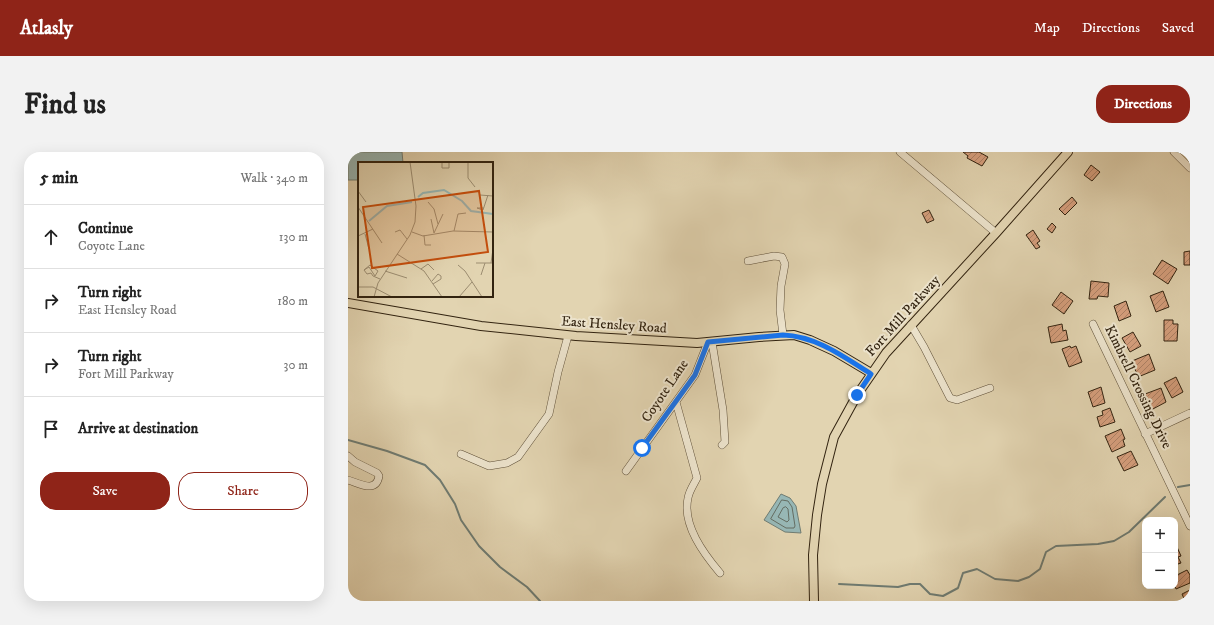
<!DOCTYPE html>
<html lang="en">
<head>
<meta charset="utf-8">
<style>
  body { margin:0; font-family:"IM FELL DW Pica",serif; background:#f2f2f2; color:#222 }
  .controls { position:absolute; right:12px; bottom:12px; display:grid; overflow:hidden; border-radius:8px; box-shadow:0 4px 16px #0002 }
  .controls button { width:36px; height:36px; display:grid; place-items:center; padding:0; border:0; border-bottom:1px solid #e0e0e0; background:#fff; color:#222; font:20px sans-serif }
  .stop { position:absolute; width:12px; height:12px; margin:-9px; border:3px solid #1a73e8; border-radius:50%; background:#fff }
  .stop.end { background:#1a73e8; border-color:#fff; box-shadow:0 1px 4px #0008 }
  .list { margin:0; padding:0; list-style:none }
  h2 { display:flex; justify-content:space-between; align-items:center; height:52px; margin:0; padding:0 16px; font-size:17px }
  h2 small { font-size:13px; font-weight:400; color:#767676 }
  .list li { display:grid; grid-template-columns:26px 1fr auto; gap:12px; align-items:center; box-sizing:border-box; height:64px; padding:0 16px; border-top:1px solid #e0e0e0 }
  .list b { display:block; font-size:15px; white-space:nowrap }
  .list p { margin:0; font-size:13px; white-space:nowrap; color:#767676 }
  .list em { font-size:13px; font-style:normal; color:#767676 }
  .actions { display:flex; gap:8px; padding:12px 16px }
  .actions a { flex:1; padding:9px 0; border:1px solid #8f2418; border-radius:16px; text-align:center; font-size:14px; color:#8f2418 }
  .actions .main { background:#8f2418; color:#fff }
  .icon { flex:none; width:22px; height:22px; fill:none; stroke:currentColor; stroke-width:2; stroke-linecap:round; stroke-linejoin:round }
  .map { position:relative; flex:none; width:842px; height:449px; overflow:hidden; border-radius:16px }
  header { display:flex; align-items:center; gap:24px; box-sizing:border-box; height:56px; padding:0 20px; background:#8f2418; color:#fff }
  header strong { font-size:19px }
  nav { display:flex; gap:22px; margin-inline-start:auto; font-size:14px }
  .intro { display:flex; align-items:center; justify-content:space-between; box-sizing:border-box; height:96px; padding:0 24px }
  h1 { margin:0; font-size:28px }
  .button { padding:10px 18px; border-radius:16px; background:#8f2418; color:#fff; font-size:14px; font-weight:700 }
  main { display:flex; gap:24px; padding:0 24px }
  aside { flex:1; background:#fff; border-radius:16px; box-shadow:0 4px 16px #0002 }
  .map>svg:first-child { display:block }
  .water { fill:#97b7b5; stroke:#6f7c73 }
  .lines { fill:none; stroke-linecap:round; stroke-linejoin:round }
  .shore { stroke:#646d62; stroke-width:1 }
  .stream { stroke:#6f7c73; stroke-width:2 }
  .building { fill:url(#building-hatch); stroke:#322310 }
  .minor-casing { stroke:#5e4f38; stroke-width:8 }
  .major-casing { stroke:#322310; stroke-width:10 }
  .minor { stroke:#ece3cc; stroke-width:7 }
  .major { stroke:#e2d4b1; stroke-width:8 }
  .route { stroke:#1a73e8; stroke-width:5 }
  .labels { text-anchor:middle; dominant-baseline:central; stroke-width:4; stroke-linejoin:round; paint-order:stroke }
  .street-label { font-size:14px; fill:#322310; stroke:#ece3cc }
  .inset-river { fill:none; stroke:#97b7b5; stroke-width:2 }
  .inset-road { fill:none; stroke:#9c8d71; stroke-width:1 }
  .view { fill:#c44e0d; fill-opacity:0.15; stroke:#c44e0d; stroke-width:2 }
  .inset-edge { fill:none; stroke:#322310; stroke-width:2 }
</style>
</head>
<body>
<header>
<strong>Atlasly</strong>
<nav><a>Map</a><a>Directions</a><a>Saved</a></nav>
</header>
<div class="intro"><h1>Find us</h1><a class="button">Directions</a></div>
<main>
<aside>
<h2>5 min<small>Walk · 340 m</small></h2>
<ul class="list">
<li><svg class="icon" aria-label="ahead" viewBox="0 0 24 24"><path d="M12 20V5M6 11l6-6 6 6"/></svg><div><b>Continue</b><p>Coyote Lane</p></div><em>130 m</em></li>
<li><svg class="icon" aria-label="right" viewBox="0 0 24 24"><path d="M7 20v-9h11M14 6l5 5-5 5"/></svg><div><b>Turn right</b><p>East Hensley Road</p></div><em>180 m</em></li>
<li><svg class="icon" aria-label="right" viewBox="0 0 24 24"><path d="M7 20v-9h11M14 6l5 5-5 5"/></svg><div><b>Turn right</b><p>Fort Mill Parkway</p></div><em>30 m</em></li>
<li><svg class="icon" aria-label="arrive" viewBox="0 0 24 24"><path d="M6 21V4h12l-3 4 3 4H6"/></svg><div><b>Arrive at destination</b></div></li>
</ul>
<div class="actions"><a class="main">Save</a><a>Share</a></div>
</aside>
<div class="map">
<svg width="842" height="449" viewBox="0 0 842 449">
  <defs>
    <pattern id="building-hatch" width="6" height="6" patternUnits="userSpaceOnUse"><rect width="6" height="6" fill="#d69f7d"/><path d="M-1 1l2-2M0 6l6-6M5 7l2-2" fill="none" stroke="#ae8165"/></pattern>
  </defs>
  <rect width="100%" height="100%" fill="#e2d4b1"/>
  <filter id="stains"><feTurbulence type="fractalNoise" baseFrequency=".005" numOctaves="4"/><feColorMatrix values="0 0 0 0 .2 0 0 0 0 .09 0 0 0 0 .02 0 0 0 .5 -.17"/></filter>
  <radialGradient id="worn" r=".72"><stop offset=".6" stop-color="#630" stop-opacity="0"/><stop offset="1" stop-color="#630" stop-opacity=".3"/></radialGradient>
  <path class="water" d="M0,0H54L55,11H11V28H0Z
    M433,342L442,346L448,354L453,381L437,380L416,368Z"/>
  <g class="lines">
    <path class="shore" d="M434,348L440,349L444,355L447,374L446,376H438L423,367Z
      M438,355L440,357L441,368L439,370L430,365L435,356Z"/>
    <path class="stream" d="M0,288L39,299L77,313L92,328L107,352L113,368L131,394L152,415L179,435L192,449
      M830,335L842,333
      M491,432L550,435L562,432H572L582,442L595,444L610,436L615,421L629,417L647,427L670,429L681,425L692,417L698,400L708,394L750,392L766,389L781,380L817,345"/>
  </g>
  <path class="building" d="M615,0H631L640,5L634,14L619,6L620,4Z
    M743,13L752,20L744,29L736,23Z
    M724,45L729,51L717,63L711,57Z
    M581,58L586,68L579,71L574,61Z
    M704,71L708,75L704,81L699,77Z
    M685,78L692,89L689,91L692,95L688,97L678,83Z
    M842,99V113H836V100Z
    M814,108L829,117L820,132L805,122Z
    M743,129L761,131L760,145L750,144L749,147H741Z
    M815,139L821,155L808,160L802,144Z
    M713,140L725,149L716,162L704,153Z
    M778,149L783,164L771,169L766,154Z
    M816,168H825V172H830L829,189H816Z
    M714,172L715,179L718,178L720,188L703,191L700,175Z
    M785,180L793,194L782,200L774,186Z
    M722,194L723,196L728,194L734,210L721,215L714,197Z
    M801,202L807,218L790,225L784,209Z
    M828,225L835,240L824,246L816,231Z
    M753,235L757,251L745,255L740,240Z
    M813,236L818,250L803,258L797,242Z
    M762,256L767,270L752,275L749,265L755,263L754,259Z
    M773,277L777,287L775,288L777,294L764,300L757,284Z
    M783,299L790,313L776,319L769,305Z
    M829,395L833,404L830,405L833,411L827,413V396Z
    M839,418L842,423V431L828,437L827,434L824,436L823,434H827V424Z
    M842,438V449H837L834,442Z"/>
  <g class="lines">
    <defs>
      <path id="minor" d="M552,0L648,81
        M826,0L842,16
        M400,109L426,104L434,105L437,112L433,134L432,158L435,183
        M745,172L842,374
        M563,173L576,195L602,246L609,248L642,236
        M364,190L375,258L377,290L374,293
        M328,250L349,326C346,332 341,339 340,346C334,373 356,402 372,421
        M797,282L842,261
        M113,302L141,314L159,311L170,305L201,262L210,220L220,184
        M0,304L7,310L29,321L31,324C28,342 11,331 0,328
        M278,319L347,223L360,190"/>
      <path id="major" d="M0,151L133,174L228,184L349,191L411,185L446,183L462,188L486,199L523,221
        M466,449L465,403L469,363L474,332L486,285L509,243L538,201L648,81L720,0"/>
    </defs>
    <use href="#minor" class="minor-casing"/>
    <use href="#major" class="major-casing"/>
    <use href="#minor" class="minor"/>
    <use href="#major" class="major"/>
  </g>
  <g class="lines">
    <path class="route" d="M294,296L347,223L360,190L435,183C468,184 496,205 523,222L509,243"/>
  </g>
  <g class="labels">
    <g class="street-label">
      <text transform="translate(555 164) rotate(-48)">Fort Mill Parkway</text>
      <text transform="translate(266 173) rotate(4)">East Hensley Road</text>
      <text transform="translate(790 235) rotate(64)">Kimbrell Crossing Drive</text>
      <text transform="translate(317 239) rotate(-56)">Coyote Lane</text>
    </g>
  </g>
  <g transform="translate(10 10)">
    <rect width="135" height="135" fill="#e2d4b1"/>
    <path class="inset-river" d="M60,35L65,31L86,28L104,39L113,49L135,52M11,59L29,44L54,40"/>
    <path class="inset-road" d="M84,0V6H91V0M110,0V16L117,25M0,29L8,40M122,33L135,34M70,40L76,47L80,62M0,45L24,81M126,46H119L125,48L130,33M73,57L76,71M96,69L100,52L108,51M37,70L42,68L49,77M54,70L65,74L95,69L135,70M76,71L85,52M7,72L11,87M66,73L67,83H73M0,74L15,67M39,92L66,109L84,135M118,101H135M133,101L135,87M100,103L107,109L124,135M63,107L70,102L76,108M6,108L12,103L20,109L17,114M27,109L49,116M123,113L127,101M17,114L11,105L6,108L9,112L13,111L15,114L22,117M74,119L80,112L83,114V117L75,122M0,125H15L34,135M16,135L20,121L52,73L57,60L58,44L52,0M101,135L114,120"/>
    <path class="view" d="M121,29L130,90L14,106L5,45Z"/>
    <rect width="135" height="135" class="inset-edge"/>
  </g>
  <rect width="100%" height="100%" filter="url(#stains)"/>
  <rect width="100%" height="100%" fill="url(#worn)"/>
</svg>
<div class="controls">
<button>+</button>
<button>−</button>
</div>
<div class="stop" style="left:294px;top:296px"></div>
<div class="stop end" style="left:509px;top:243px"></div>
</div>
</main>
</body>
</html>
